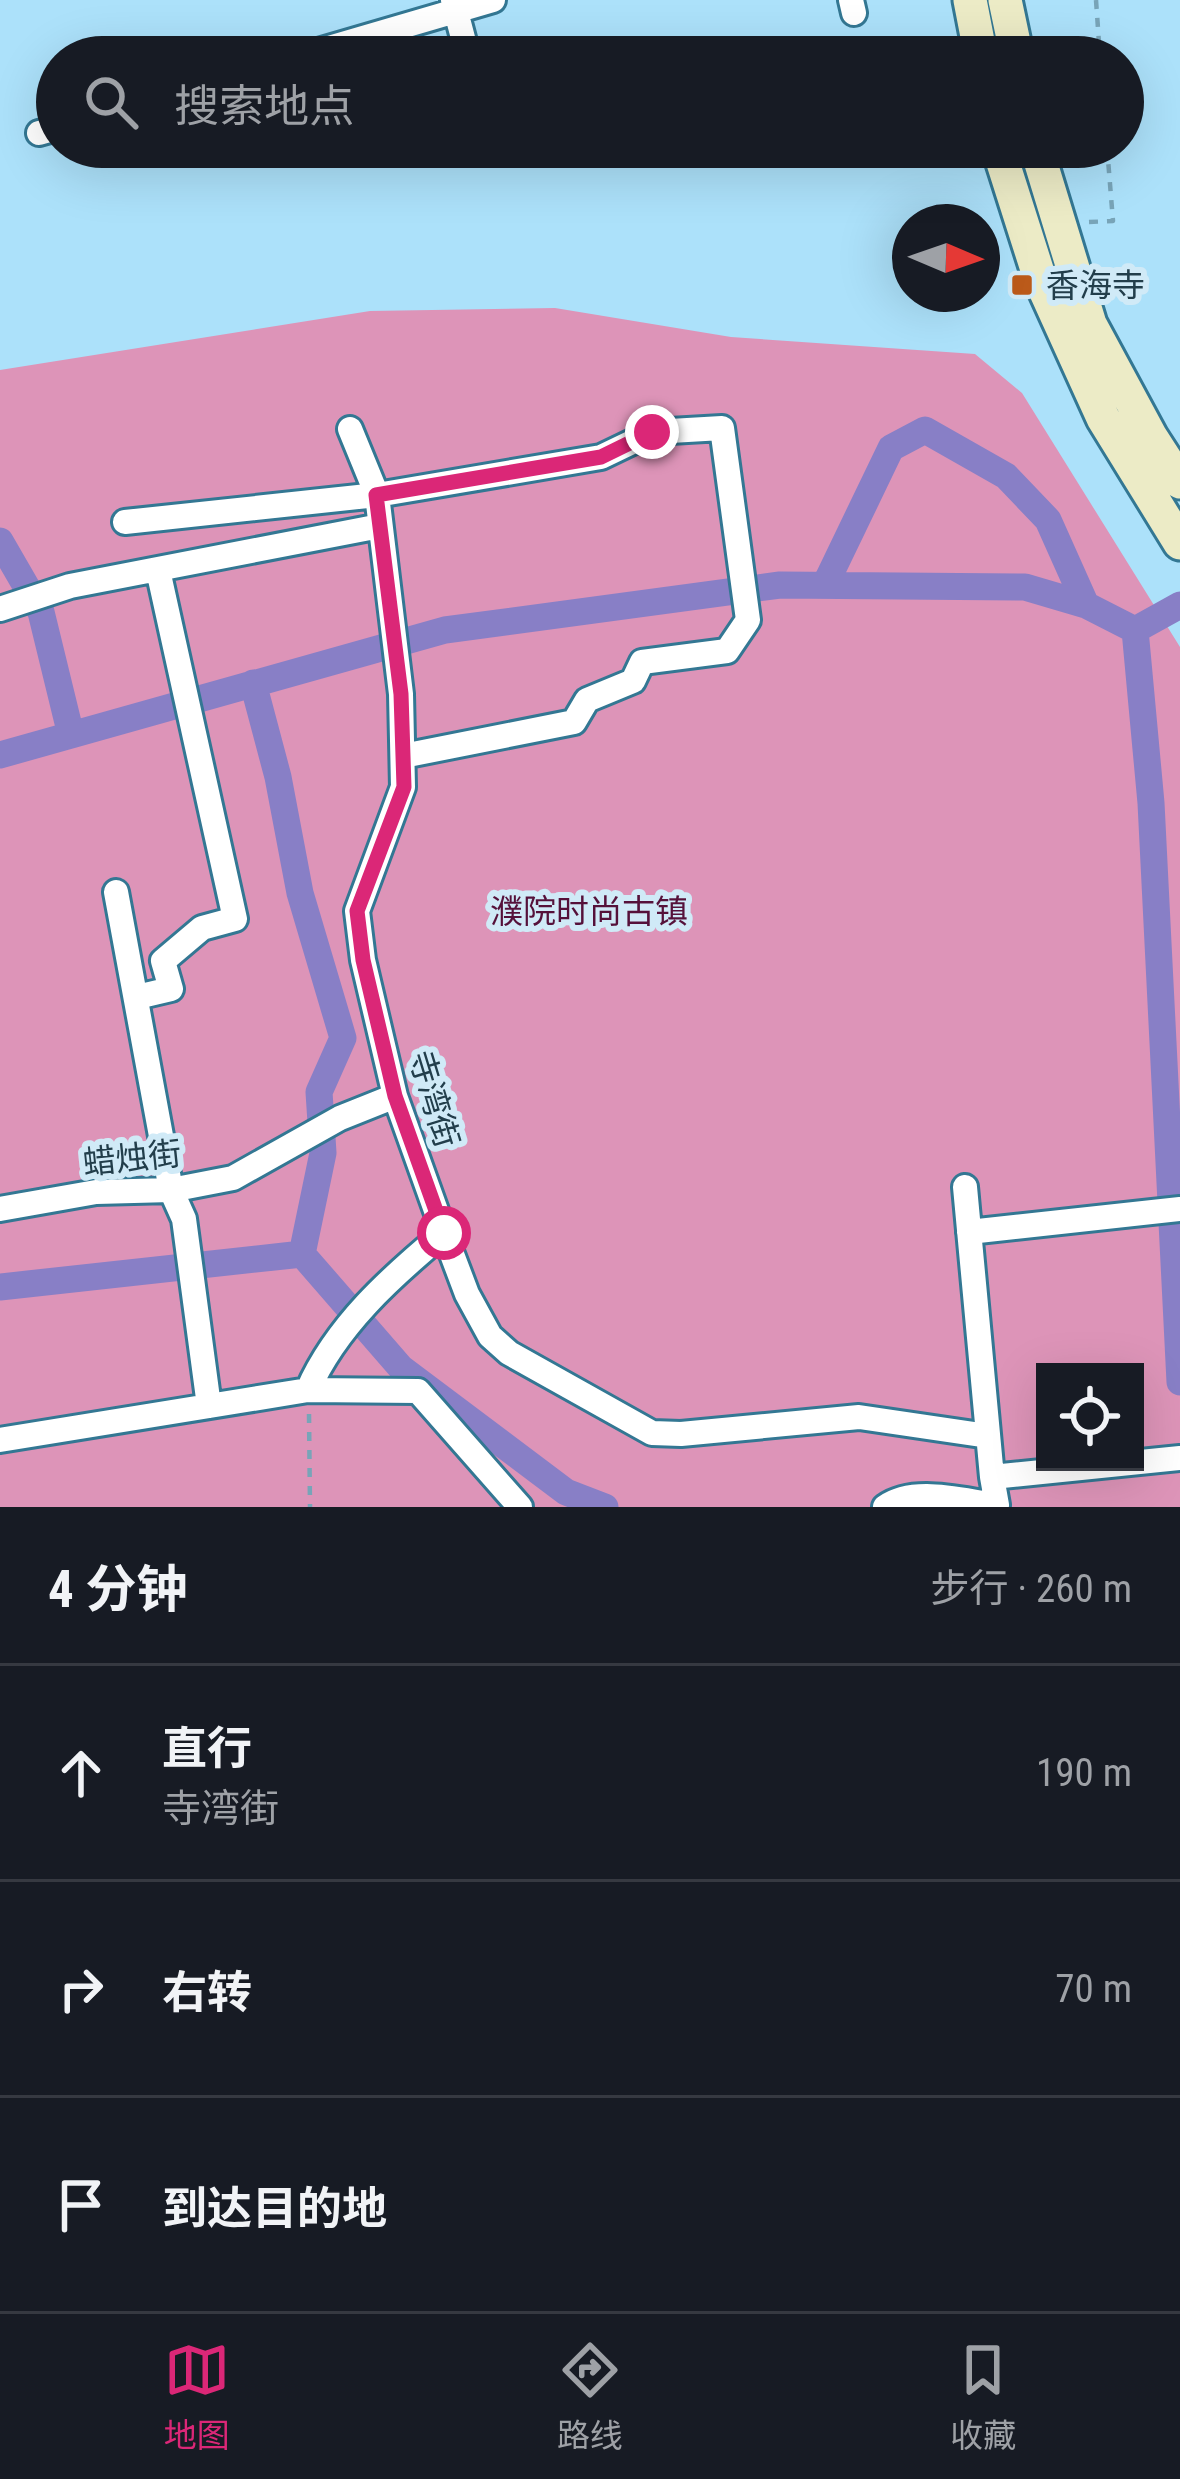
<!DOCTYPE html>
<html lang="zh">
<head>
<meta charset="utf-8">
<style>
  body { margin:0; font-family:"Roboto Condensed","Noto Sans SC",sans-serif; background:#242831; color:#f1f3f6 }
  .controls { position:absolute; right:36px; bottom:36px; display:grid; overflow:hidden; border-radius:0px; box-shadow:0 12px 48px #0002 }
  .controls button { width:108px; height:108px; display:grid; place-items:center; padding:0; border:0; border-bottom:3px solid #363941; background:#171b24; color:#f1f3f6; font:60px sans-serif }
  .compass { position:absolute; left:892px; top:204px; width:108px; height:108px; border-radius:50%; background:#171b24; box-shadow:0 12px 48px #0002; rotate:92deg }
  .stop { position:absolute; width:36px; height:36px; margin:-27px; border:9px solid #db2777; border-radius:50%; background:#fff }
  .stop.end { background:#db2777; border-color:#fff; box-shadow:0 3px 12px #0008 }
  .list { margin:0; padding:0; list-style:none }
  h2 { display:flex; justify-content:space-between; align-items:center; height:156px; margin:0; padding:0 48px; font-size:51px }
  h2 small { font-size:39px; font-weight:400; color:#9ea1a6 }
  .list li { display:grid; grid-template-columns:78px 1fr auto; gap:36px; align-items:center; box-sizing:border-box; height:216px; padding:0 48px; border-top:3px solid #363941 }
  .list b { display:block; font-size:45px; white-space:nowrap }
  .list p { margin:0; font-size:39px; white-space:nowrap; color:#9ea1a6 }
  .list em { font-size:39px; font-style:normal; color:#9ea1a6 }
  .icon { flex:none; width:66px; height:66px; fill:none; stroke:currentColor; stroke-width:2; stroke-linecap:round; stroke-linejoin:round }
  .map { position:relative; flex:none; width:1180px; height:1507px; overflow:hidden }
  .search { position:absolute; background:#171b24; box-shadow:0 12px 48px #0002; left:36px; right:36px; top:36px; height:132px; display:flex; align-items:center; gap:30px; box-sizing:border-box; padding:0 42px; border-radius:66px; color:#9ea1a6; font-size:45px }
  .sheet { height:804px; background:#171b24 }
  nav { display:flex; justify-content:space-around; align-items:center; box-sizing:border-box; height:168px; border-top:3px solid #363941; background:#171b24; font-size:33px; color:#9ea1a6 }
  nav a { display:grid; justify-items:center; gap:6px }
  nav .on { color:#db2777 }
  .map>svg:first-child { display:block }
  .green { fill:#dd94b8; fill-rule:evenodd }
  .lines { fill:none; stroke-linecap:round; stroke-linejoin:round }
  .canal { stroke:#887fc6; stroke-width:27 }
  .street-casing { stroke:#337793; stroke-width:30 }
  .secondary-casing { stroke:#337793; stroke-width:39 }
  .path { stroke:#78a4b8; stroke-width:4.5; stroke-dasharray:9 9; stroke-linecap:butt }
  .street { stroke:#fff; stroke-width:24 }
  .secondary { stroke:#ecebc6; stroke-width:33 }
  .route { stroke:#db2777; stroke-width:15 }
  .poi-dot { fill:#bb5a1a; stroke:#d0eaf7; stroke-width:4.5 }
  .labels { text-anchor:middle; dominant-baseline:central; stroke-width:12; stroke-linejoin:round; paint-order:stroke }
  .poi-label { font-size:33px; fill:#223e4b; stroke:#d0eaf7; text-anchor:start }
  .park-label { font-size:33px; fill:#55113a; stroke:#d0eaf7 }
  .street-label { font-size:33px; fill:#223e4b; stroke:#d0eaf7 }
</style>
</head>
<body>
<div class="map">
<svg width="1180" height="1507" viewBox="0 0 1180 1507">
  <rect width="100%" height="100%" fill="#ace1fa"/>
  <path class="green" d="M555,308L731,337L975,354L1022,393L1180,647V1507H0V370L370,311ZM1045,1372H1135V1462H1045Z"/>
  <g class="lines">
    <path class="canal" d="M0,541L41,612L71,735
      M825,585L891,448L925,430L1006,476L1048,520L1086,605
      M1135,630L1180,605
      M253,683L278,777L300,893L343,1038L319,1092L323,1153L302,1254
      M0,755L445,630L780,585L1025,587L1086,605L1135,630L1151,803L1180,1382
      M302,1254L401,1368L566,1492L605,1507
      M0,1287L302,1254"/>
    <defs>
      <path id="street" d="M453,0L468,57
        M851,0L854,13
        M298,57L493,0
        M39,133L57,128
        M350,429L377,495L401,694L403,787L357,911L363,960L395,1096L444,1233L467,1294L490,1336L509,1353L652,1433L681,1434L859,1417L988,1436
        M125,522L377,495L601,457L653,432L722,428L748,620L727,651L642,662L633,681L587,700L574,722L403,756
        M0,609L70,586L380,526
        M116,892L171,1190L184,1219L209,1406
        M137,997L171,989L163,961L202,928L235,919L158,570
        M965,1187L992,1477L1180,1458
        M0,1209L96,1192L171,1190L233,1178L340,1118L395,1096
        M969,1232L1180,1209
        M308,1390C336,1326 391,1277 444,1233
        M0,1440L308,1390L418,1391L520,1507
        M885,1507C914,1486 963,1501 997,1505L992,1477"/>
      <path id="secondary" d="M970,0L981,57
        M1005,0L1017,57
        M998,147L1040,279L1103,418L1180,543
        M1036,147L1090,324L1151,437L1180,482"/>
    </defs>
    <use href="#street" class="street-casing"/>
    <use href="#secondary" class="secondary-casing"/>
    <path class="path" d="M1096,0L1100,57
      M1089,222L1113,221L1107,147
      M309,1414L310,1507"/>
    <use href="#street" class="street"/>
    <use href="#secondary" class="secondary"/>
  </g>
  <g class="lines">
    <path class="route" d="M444,1233L395,1096L363,960L357,911L404,787L401,694L376,495L601,457L652,432"/>
  </g>
  <rect class="poi-dot" x="1010" y="273" width="24" height="24" rx="6"/>
  <g class="labels">
    <g class="poi-label">
      <text x="1046" y="285">香海寺</text>
    </g>
    <g class="park-label">
      <text x="589" y="911">濮院时尚古镇</text>
    </g>
    <g class="street-label">
      <text transform="translate(434 1099) rotate(73)">寺湾街</text>
      <text transform="translate(132 1158) rotate(-6)">蜡烛街</text>
    </g>
  </g>
</svg>
<div class="controls">
<button><svg class="icon" aria-label="locate" viewBox="0 0 24 24"><circle cx="12" cy="12" r="6"/><path d="M12 2v4M12 18v4M2 12h4M18 12h4"/></svg></button>
</div>
<svg class="compass" viewBox="-18 -18 36 36"><path d="M0-13l5 13h-10z" fill="#e53935"/><path d="M0 13l5-13h-10z" fill="#9ea1a6"/></svg>
<div class="stop" style="left:444px;top:1233px"></div>
<div class="stop end" style="left:652px;top:432px"></div>
<div class="search"><svg class="icon" aria-label="search" viewBox="0 0 24 24"><circle cx="10" cy="10" r="6"/><path d="M15 15l6 6"/></svg>搜索地点</div>
</div>
<section class="sheet">
<h2>4 分钟<small>步行 · 260 m</small></h2>
<ul class="list">
<li><svg class="icon" aria-label="ahead" viewBox="0 0 24 24"><path d="M12 20V5M6 11l6-6 6 6"/></svg><div><b>直行</b><p>寺湾街</p></div><em>190 m</em></li>
<li><svg class="icon" aria-label="right" viewBox="0 0 24 24"><path d="M7 20v-9h11M14 6l5 5-5 5"/></svg><div><b>右转</b></div><em>70 m</em></li>
<li><svg class="icon" aria-label="arrive" viewBox="0 0 24 24"><path d="M6 21V4h12l-3 4 3 4H6"/></svg><div><b>到达目的地</b></div></li>
</ul>
</section>
<nav>
<a class="on"><svg class="icon" aria-label="map" viewBox="0 0 24 24"><path d="M3 6l6-2 6 2 6-2v14l-6 2-6-2-6 2zM9 4v14M15 6v14"/></svg>地图</a>
<a><svg class="icon" aria-label="directions" viewBox="0 0 24 24"><path d="M12 3l9 9-9 9-9-9zM9 14v-3h6M13 9l2 2-2 2"/></svg>路线</a>
<a><svg class="icon" aria-label="saved" viewBox="0 0 24 24"><path d="M7 4h10v16l-5-4-5 4z"/></svg>收藏</a>
</nav>
</body>
</html>
